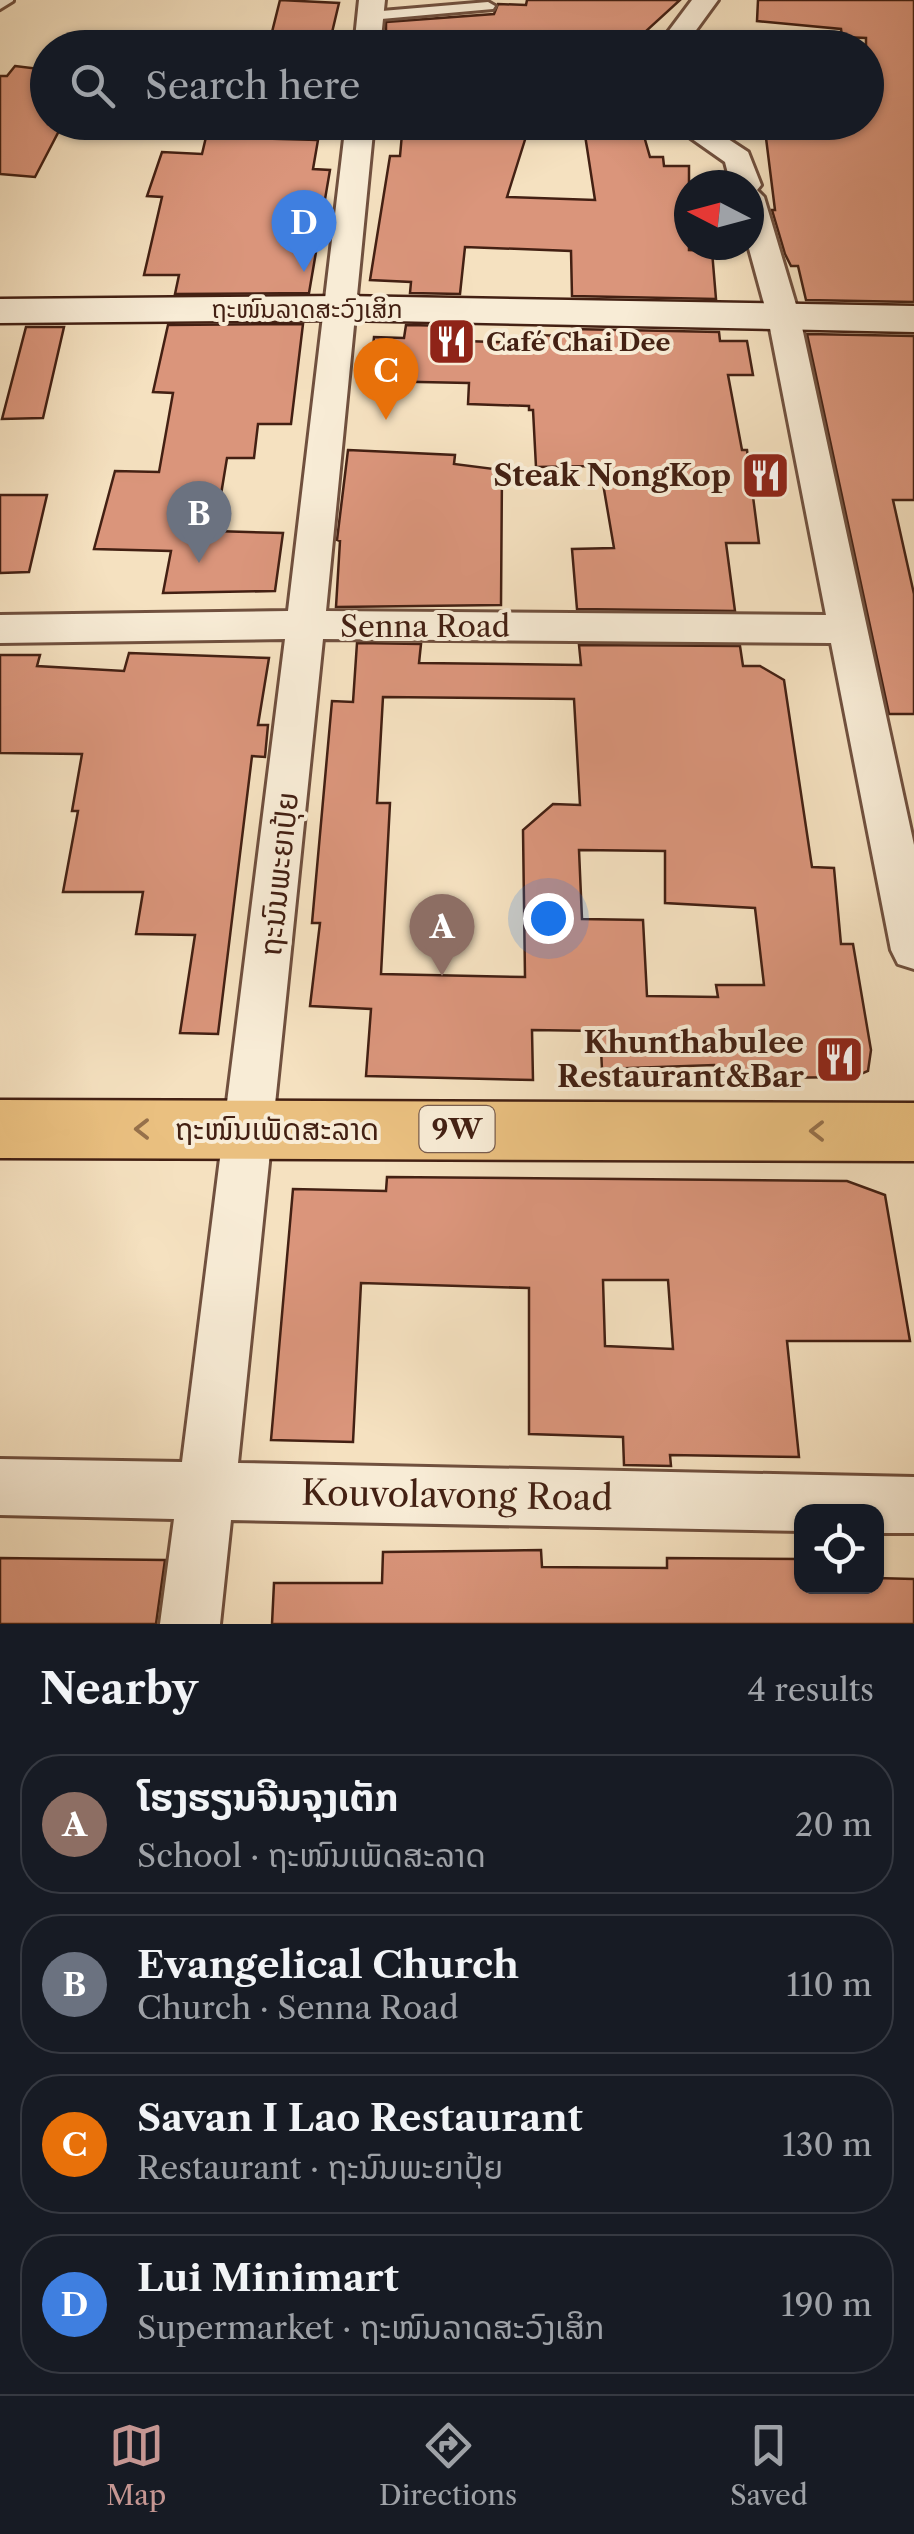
<!DOCTYPE html>
<html lang="en">
<head>
<meta charset="utf-8">
<style>
  body { margin:0; font-family:"Libre Caslon Text","Noto Sans Lao",serif; background:#242831; color:#f1f3f6 }
  .controls { position:absolute; right:30px; bottom:30px; display:grid; overflow:hidden; border-radius:20px; box-shadow:0 2px 8px #0004 }
  .controls button { width:90px; height:90px; display:grid; place-items:center; padding:0; border:0; border-bottom:2px solid #363941; background:#171b24; color:#f1f3f6; font:50px sans-serif }
  .compass { position:absolute; left:674px; top:170px; width:90px; height:90px; border-radius:50%; background:#171b24; box-shadow:0 2px 8px #0004; rotate:276deg }
  .you { position:absolute; left:548px; top:918px; width:35px; height:35px; margin:-25px; border:8px solid #fff; border-radius:50%; background:#1a73e8; box-shadow:0 0 0 15px #1a73e833 }
  .badge { display:grid; place-items:center; width:65px; height:65px; border-radius:50%; background:#c59692; color:#fff; font-size:32px; font-weight:700 }
  .pin { position:absolute; translate:-50% -82px; filter:drop-shadow(0 2px 5px #0008) }
  .pin::after { content:''; position:absolute; top:52px; width:35px; height:30px; background:inherit; clip-path:polygon(0 0,100% 0,50% 100%) }
  .list { margin:0; padding:0; list-style:none }
  h2 { display:flex; justify-content:space-between; align-items:center; height:130px; margin:0; padding:0 40px; font-size:42px }
  h2 small { font-size:32px; font-weight:400; color:#9ea1a6 }
  .list li { display:grid; grid-template-columns:65px 1fr auto; gap:30px; align-items:center; box-sizing:border-box; height:140px; margin:0 20px 20px; padding:0 20px; border:2px solid #363941; border-radius:40px }
  .list b { display:block; font-size:38px; white-space:nowrap }
  .list p { margin:0; font-size:32px; white-space:nowrap; color:#9ea1a6 }
  .list em { font-size:32px; font-style:normal; color:#9ea1a6 }
  .icon { flex:none; width:55px; height:55px; fill:none; stroke:currentColor; stroke-width:2; stroke-linecap:round; stroke-linejoin:round }
  .map { position:relative; flex:none; width:914px; height:1624px; overflow:hidden }
  .search { position:absolute; background:#171b24; box-shadow:0 2px 8px #0004; left:30px; right:30px; top:30px; height:110px; display:flex; align-items:center; gap:25px; box-sizing:border-box; padding:0 35px; border-radius:55px; color:#9ea1a6; font-size:38px }
  .sheet { height:770px; background:#171b24 }
  nav { display:flex; justify-content:space-around; align-items:center; box-sizing:border-box; height:140px; border-top:2px solid #363941; background:#171b24; font-size:28px; color:#9ea1a6 }
  nav a { display:grid; justify-items:center; gap:5px }
  nav .on { color:#c59692 }
  .map>svg:first-child { display:block }
  .building { fill:#da957b; stroke:#432013; stroke-width:2.5; fill-rule:evenodd }
  .lines { fill:none; stroke-linecap:round; stroke-linejoin:round }
  .lane-casing { stroke:#70503e; stroke-width:6 }
  .street-casing { stroke:#70503e; stroke-width:6 }
  .secondary-casing { stroke:#432013; stroke-width:5 }
  .primary-casing { stroke:#432013; stroke-width:5 }
  .lane { fill:#f8ecd6; fill-rule:evenodd }
  .street { fill:#f8ecd6; fill-rule:evenodd }
  .secondary { fill:#f8ecd6; fill-rule:evenodd }
  .primary { fill:#eac080; fill-rule:evenodd }
  .oneway { stroke:#96704a }
  .labels { text-anchor:middle; dominant-baseline:central; stroke-width:8; stroke-linejoin:round; paint-order:stroke }
  .far-street-label { font-size:25px; fill:#432013; stroke:#f8ecd6 }
  .far-poi-label { font-size:25px; font-weight:bold; fill:#432013; stroke:#f8ecd6; text-anchor:start }
  .shield { fill:#f8ecd6; stroke:#795d4e; stroke-width:2.5 }
  .shield-label { font-size:28px; font-weight:bold; fill:#432013 }
  .poi-label { font-size:30px; font-weight:bold; fill:#432013; stroke:#f8ecd6; text-anchor:end }
  .street-label { font-size:30px; fill:#432013; stroke:#f8ecd6 }
  .near-street-label { font-size:35px; fill:#432013; stroke:#f8ecd6 }
</style>
</head>
<body>
<div class="map">
<svg width="914" height="1624" viewBox="0 0 914 1624">
  <rect width="100%" height="100%" fill="#f5e1c0"/>
  <filter id="stains"><feTurbulence type="fractalNoise" baseFrequency=".002" numOctaves="4"/><feColorMatrix values="0 0 0 0 .2 0 0 0 0 .09 0 0 0 0 .02 0 0 0 .5 -.17"/></filter>
  <radialGradient id="worn" r=".72"><stop offset=".6" stop-color="#630" stop-opacity="0"/><stop offset="1" stop-color="#630" stop-opacity=".3"/></radialGradient>
  <path class="building" d="M280,0L339,3L330,41L300,40L297,48H268Z
    M527,0H680L632,44L622,48H386V22L494,14L498,4L526,5Z
    M758,0H914V302L806,300L798,266H791L785,254L772,210H775L764,122H866V38L842,37L841,29L757,21Z
    M15,66L48,70V124L62,125L35,177L0,174V76H7Z
    M583,122H640L650,157H663L664,166H689V250L712,251L716,299L572,296L571,251L465,247L460,294L410,293L411,282L370,280L390,156H400L403,123L529,127L507,197L595,200Z
    M206,137L318,140L313,169L330,170L309,293L175,294L179,275H144L162,197L147,196L162,152L202,154Z
    M303,324L291,424H258L254,458H227L215,531L283,533L275,591L163,593L171,551L94,549L115,471L159,472L173,393L153,392L168,325Z
    M406,325L457,326L455,338H465V341L529,343V335L572,336V329L719,332L720,341H747L753,375H728L742,450H747L759,543H726L735,611L577,609L572,549L614,548L600,466L536,467L533,410H529V406L468,404L469,383L370,381L374,337L404,338Z
    M26,327H64L43,418L2,419Z
    M807,334L914,336V500H893L914,594V714H889Z
    M348,450L455,455L454,464L502,470L501,605L336,607L340,541L337,540Z
    M0,495H47L29,572L0,573Z
    M357,643L421,644L419,663L581,665L579,645L740,646L743,666H760L784,680L812,867L834,868L841,944H853L871,1050L868,1071L854,1077L755,1078L715,1076L714,1065L602,1069L600,1031L532,1030L533,1080L366,1076L371,1009L310,1006L320,923H312L332,701L353,702ZM383,697L574,699L580,805L553,804L523,830L525,977L381,974L390,803H377ZM579,850L665,851V903L755,908L764,985H716L718,997L647,996L643,920L582,919Z
    M129,653L269,658L258,725H268L265,757L252,756L218,1034L180,1033L195,935L136,934L143,892H63L78,811H72L82,754L0,753V655H40L37,666L124,671Z
    M387,1177L847,1181L885,1195L910,1341H787L799,1457L670,1455L671,1466L624,1465L623,1437L529,1434V1288L361,1283L353,1442L271,1440L293,1189L386,1191ZM603,1280H668L673,1349L605,1346Z
    M541,1550L542,1567L667,1568V1558L802,1559V1586H876V1578L914,1579V1624H272L274,1583H382L383,1552Z
    M0,1558L165,1560L156,1624H0Z"/>
  <g class="lines">
    <defs>
      <path id="lane" d="M488,2L495,6L493,9L370,20L363,16L370,12Z"/>
      <path id="street" d="M0,0H13V1L0,9Z
        M359,0H385L380,48H354Z
        M692,0H718L683,48H656Z
        M346,122H374L326,611L826,615L768,318L748,245L749,185H731L725,162L668,122H702L748,152L761,185L757,190L764,197L800,318L914,845V969L898,964L891,950L831,643L323,639L238,1463L914,1477V1533H876V1512H802V1531L231,1520L220,1624H160L174,1519L0,1515V1459L182,1462L285,639L0,643V615L288,611Z"/>
      <path id="secondary" d="M343,296L914,306V332L343,320L0,323V299Z"/>
      <path id="primary" d="M0,1100L914,1103V1161L0,1158Z"/>
    </defs>
    <use href="#lane" class="lane-casing"/>
    <use href="#street" class="street-casing"/>
    <use href="#secondary" class="secondary-casing"/>
    <use href="#primary" class="primary-casing"/>
    <use href="#lane" class="lane"/>
    <use href="#street" class="street"/>
    <use href="#secondary" class="secondary"/>
    <use href="#primary" class="primary"/>
  </g>
  <defs><path id="oneway-chevron" d="M-2-3.5L2.5 0L-2 3.5" fill="none" stroke-width="1.6" stroke-linecap="round" stroke-linejoin="round" transform="scale(2.5)"/></defs>
  <g class="oneway">
    <use href="#oneway-chevron" transform="translate(142 1129) rotate(180)"/>
    <use href="#oneway-chevron" transform="translate(817 1131) rotate(-180)"/>
  </g>
  <defs>
    <symbol id="restaurant-square" viewBox="-11 -11 22 22"><rect x="-9" y="-9" width="18" height="18" rx="4" fill="#8f2418" stroke="#f8ecd6"/><path d="M-5-6h1v4h1v-4h1v4h1v-4h1v5L-1.5 .5V6h-2V.5L-5-1ZM5-6V6H3V1.5H1.5Q1.5-4 5-6Z" fill="#fff"/></symbol>
  </defs>
  <g fill-rule="evenodd">
    <use href="#restaurant-square" x="424" y="314" width="55" height="55"/>
    <use href="#restaurant-square" x="738" y="448" width="55" height="55"/>
    <use href="#restaurant-square" x="812" y="1032" width="55" height="55"/>
  </g>
  <g class="labels">
    <g class="far-street-label">
      <text x="307" y="309">ຖະໜົນລາດສະວົງເສິກ</text>
    </g>
    <g class="far-poi-label">
      <text x="486" y="342">Café Chai Dee</text>
    </g>
    <rect class="shield" x="419.5" y="1106" width="75" height="46" rx="8"/>
    <g class="shield-label">
      <text x="457" y="1129">9W</text>
    </g>
    <g class="poi-label">
      <text x="731" y="475">Steak NongKop</text>
      <text x="804" y="1042">Khunthabulee<tspan x="804" dy="34">Restaurant&amp;Bar</tspan></text>
    </g>
    <g class="street-label">
      <text x="425" y="626">Senna Road</text>
      <text transform="translate(279 874) rotate(-84)">ຖະນົນພະຍາປຸ້ຍ</text>
      <text x="277" y="1129">ຖະໜົນເພັດສະລາດ</text>
    </g>
    <g class="near-street-label">
      <text transform="translate(457 1495) rotate(1)">Kouvolavong Road</text>
    </g>
  </g>
  <rect width="100%" height="100%" filter="url(#stains)"/>
  <rect width="100%" height="100%" fill="url(#worn)"/>
</svg>
<div class="controls">
<button><svg class="icon" aria-label="locate" viewBox="0 0 24 24"><circle cx="12" cy="12" r="6"/><path d="M12 2v4M12 18v4M2 12h4M18 12h4"/></svg></button>
</div>
<svg class="compass" viewBox="-18 -18 36 36"><path d="M0-13l5 13h-10z" fill="#e53935"/><path d="M0 13l5-13h-10z" fill="#9ea1a6"/></svg>
<div class="you"></div>
<div class="pin badge" style="left:442px;top:976px;background:#8d6e63">A</div>
<div class="pin badge" style="left:199px;top:563px;background:#6b7280">B</div>
<div class="pin badge" style="left:386px;top:420px;background:#e8710a">C</div>
<div class="pin badge" style="left:304px;top:272px;background:#3f7fe0">D</div>
<div class="search"><svg class="icon" aria-label="search" viewBox="0 0 24 24"><circle cx="10" cy="10" r="6"/><path d="M15 15l6 6"/></svg>Search here</div>
</div>
<section class="sheet">
<h2>Nearby<small>4 results</small></h2>
<ul class="list">
<li><span class="badge" style="background:#8d6e63">A</span><div><b>ໂຮງຮຽນຈີນຈຸງເຕັກ</b><p>School · ຖະໜົນເພັດສະລາດ</p></div><em>20 m</em></li>
<li><span class="badge" style="background:#6b7280">B</span><div><b>Evangelical Church</b><p>Church · Senna Road</p></div><em>110 m</em></li>
<li><span class="badge" style="background:#e8710a">C</span><div><b>Savan I Lao Restaurant</b><p>Restaurant · ຖະນົນພະຍາປຸ້ຍ</p></div><em>130 m</em></li>
<li><span class="badge" style="background:#3f7fe0">D</span><div><b>Lui Minimart</b><p>Supermarket · ຖະໜົນລາດສະວົງເສິກ</p></div><em>190 m</em></li>
</ul>
</section>
<nav>
<a class="on"><svg class="icon" aria-label="map" viewBox="0 0 24 24"><path d="M3 6l6-2 6 2 6-2v14l-6 2-6-2-6 2zM9 4v14M15 6v14"/></svg>Map</a>
<a><svg class="icon" aria-label="directions" viewBox="0 0 24 24"><path d="M12 3l9 9-9 9-9-9zM9 14v-3h6M13 9l2 2-2 2"/></svg>Directions</a>
<a><svg class="icon" aria-label="saved" viewBox="0 0 24 24"><path d="M7 4h10v16l-5-4-5 4z"/></svg>Saved</a>
</nav>
</body>
</html>
